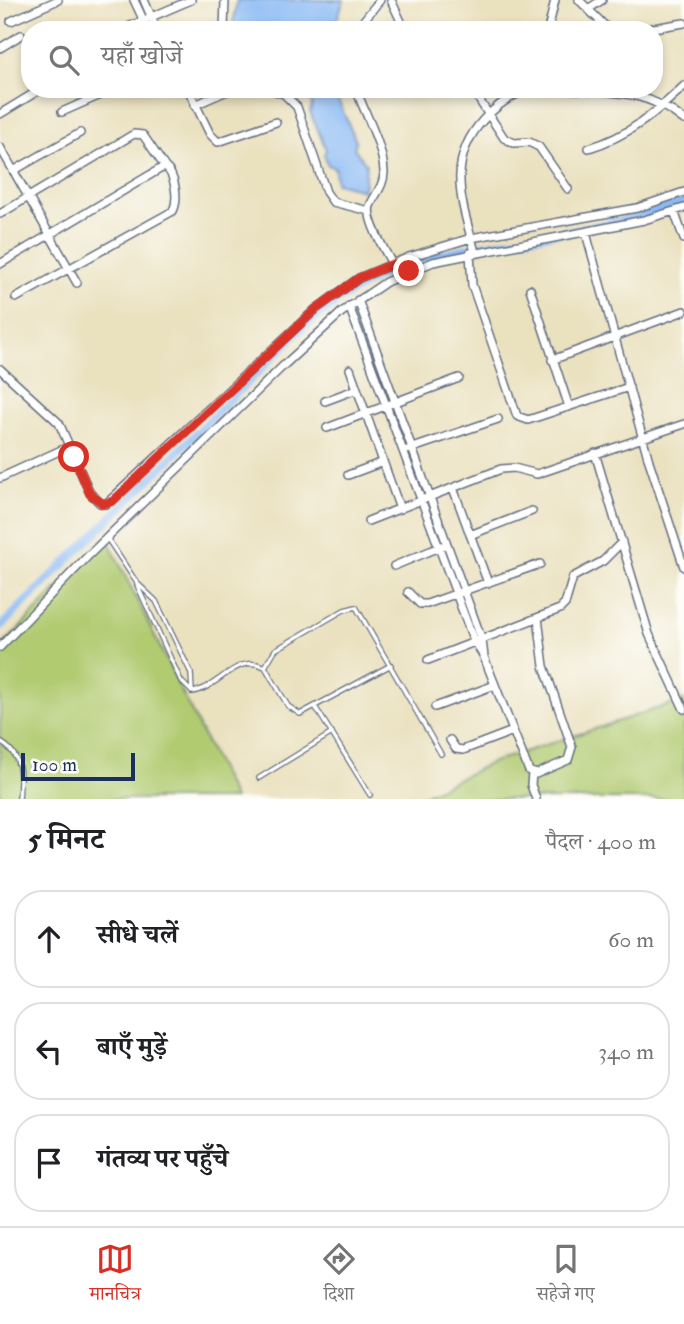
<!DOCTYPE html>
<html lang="hi">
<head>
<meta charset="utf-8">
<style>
  body { margin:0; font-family:"IM FELL Double Pica","Noto Serif Devanagari",serif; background:#f2f2f2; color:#202124 }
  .scale { position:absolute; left:21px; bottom:18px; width:114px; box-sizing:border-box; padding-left:7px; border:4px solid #1b2f5e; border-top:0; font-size:19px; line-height:24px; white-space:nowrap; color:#1b2f5e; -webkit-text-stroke:5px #fdfcf7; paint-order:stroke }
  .stop { position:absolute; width:21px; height:21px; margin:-16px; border:5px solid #d93025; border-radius:50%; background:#fff }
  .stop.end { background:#d93025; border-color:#fff; box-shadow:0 2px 7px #0008 }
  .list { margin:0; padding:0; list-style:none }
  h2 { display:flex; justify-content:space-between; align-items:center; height:91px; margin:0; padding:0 28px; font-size:30px }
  h2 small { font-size:23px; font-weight:400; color:#757577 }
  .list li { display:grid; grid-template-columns:46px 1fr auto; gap:21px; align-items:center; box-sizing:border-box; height:98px; margin:0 14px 14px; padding:0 14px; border:2px solid #e0e0e0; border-radius:28px }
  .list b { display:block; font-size:26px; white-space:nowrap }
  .list em { font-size:23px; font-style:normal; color:#757577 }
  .icon { flex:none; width:38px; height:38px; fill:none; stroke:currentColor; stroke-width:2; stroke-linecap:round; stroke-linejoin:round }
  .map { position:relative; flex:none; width:684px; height:799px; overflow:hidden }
  .search { position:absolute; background:#fff; box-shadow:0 4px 10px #0003; left:21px; right:21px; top:21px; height:77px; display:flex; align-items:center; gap:18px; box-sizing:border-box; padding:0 24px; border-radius:28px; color:#757577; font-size:26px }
  .sheet { height:427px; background:#fff }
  nav { display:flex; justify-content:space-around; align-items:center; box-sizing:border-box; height:98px; border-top:2px solid #e0e0e0; background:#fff; font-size:19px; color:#757577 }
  nav a { display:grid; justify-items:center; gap:4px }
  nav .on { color:#d93025 }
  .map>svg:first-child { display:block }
  .green { fill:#b1cb71; stroke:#667d68; stroke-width:2 }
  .water { fill:#8abaf5; stroke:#5274aa; stroke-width:2 }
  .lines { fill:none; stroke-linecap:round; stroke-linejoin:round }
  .canal { stroke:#8abaf5; stroke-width:8 }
  .service-casing { stroke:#636d80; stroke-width:6 }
  .minor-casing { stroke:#636d80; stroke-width:10 }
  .service { stroke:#fff; stroke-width:3.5 }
  .minor { stroke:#fff; stroke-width:7 }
  .route { stroke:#d93025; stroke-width:9 }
</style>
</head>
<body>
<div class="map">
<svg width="684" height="799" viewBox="0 0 684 799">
  <rect width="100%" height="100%" fill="#fdfcf7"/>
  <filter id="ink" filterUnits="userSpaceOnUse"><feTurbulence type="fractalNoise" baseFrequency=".0143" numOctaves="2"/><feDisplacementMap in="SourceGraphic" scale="14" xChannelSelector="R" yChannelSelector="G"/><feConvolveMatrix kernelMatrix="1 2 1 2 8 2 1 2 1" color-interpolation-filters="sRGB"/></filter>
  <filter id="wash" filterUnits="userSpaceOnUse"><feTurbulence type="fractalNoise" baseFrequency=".00686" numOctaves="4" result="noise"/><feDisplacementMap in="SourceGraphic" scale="28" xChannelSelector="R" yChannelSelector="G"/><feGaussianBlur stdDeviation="1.57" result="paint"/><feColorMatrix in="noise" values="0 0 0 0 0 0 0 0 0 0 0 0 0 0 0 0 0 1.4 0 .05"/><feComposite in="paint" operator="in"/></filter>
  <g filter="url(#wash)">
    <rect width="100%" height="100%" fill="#eae1bf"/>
    <path class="green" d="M107,538L234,799H0V648Z
      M684,700V799H416L493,762Z"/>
    <path class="water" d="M237,0H344L337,19L328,23L326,30H232Z
      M305,89H333L356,141L354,148L366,164L364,190L336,183L335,168L328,165L324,155L326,149L310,112L312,105Z"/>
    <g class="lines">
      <path class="canal" d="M0,627L303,328C334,303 365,280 403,266C493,233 594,238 684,201"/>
    </g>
  </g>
  <g filter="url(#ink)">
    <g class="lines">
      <defs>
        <path id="service" d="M107,538L137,583L156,601L191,673L192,692
          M137,585L181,681L192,692
          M265,667L275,650L344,610L356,607L441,754
          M192,692C218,689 237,652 265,667L288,706L300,714L391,665
          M316,708L370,795
          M0,742C23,754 21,777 19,799
          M259,778L332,733"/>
        <path id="minor" d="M134,0L148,30
          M144,0L157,30
          M391,0L405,30
          M579,0L609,30
          M588,9L602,0
          M11,21L58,0
          M121,30L191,0
          M224,30L225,0
          M356,30L380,0
          M548,30L555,0
          M641,30L684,23
          M0,48L21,35
          M188,89L210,134L218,142L276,122
          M269,89L284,94L297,107L326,192L333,202L369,211
          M356,89C365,114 383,145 384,172C384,186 375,194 370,206C365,221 391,261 399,276
          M472,89L504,138L514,143L529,142L539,147L568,189
          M567,89C613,92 647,90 684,120
          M195,105L229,90
          M62,112L114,89
          M0,114L41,89
          M0,147L77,283
          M589,148C629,136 654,114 684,86
          M13,171L80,133
          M674,211L684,239
          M0,214L134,134L143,135L165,167
          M586,233L649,461L684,567
          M475,252C462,203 445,161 484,119C496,106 512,95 529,89
          M470,253L472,285L517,416L528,420L629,387
          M0,264L160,169L165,167C175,174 179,199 173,211L16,298
          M530,289L569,407
          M349,306L472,636L484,657L482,640L358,300
          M552,360L684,311
          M0,369L59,423L90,493L100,503L106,504L316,309L359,278L409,257L471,238L637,208L684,192
          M350,369L400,509
          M325,401L357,389
          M327,428L459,378
          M407,450L498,419
          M595,453L649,634L684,709
          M348,475L383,462
          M0,478L70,446
          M453,488L488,583
          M368,521L501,469L514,468L537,474L684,424
          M470,535L532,511
          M394,566L442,546
          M408,592L420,604H427L540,564
          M0,647L87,557L283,366L342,312L386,282L433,262L644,220L684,208
          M484,657L529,771L536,774L568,760L572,747L544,666L538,618
          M428,660L560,609L565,604L573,577L603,561L622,542
          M435,707L495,685
          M450,740L456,749L463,750L513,731
          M532,773L531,785L536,799"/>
      </defs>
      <use href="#service" class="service-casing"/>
      <use href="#minor" class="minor-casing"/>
      <use href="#service" class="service"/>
      <use href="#minor" class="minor"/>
    </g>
  </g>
  <g class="lines" filter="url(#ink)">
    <path class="route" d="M74,457L90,494L103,504L113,501L316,309L359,278L393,264L399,275L409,271"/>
  </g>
</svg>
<div class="scale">100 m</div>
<div class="stop" style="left:74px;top:457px"></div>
<div class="stop end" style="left:409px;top:271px"></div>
<div class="search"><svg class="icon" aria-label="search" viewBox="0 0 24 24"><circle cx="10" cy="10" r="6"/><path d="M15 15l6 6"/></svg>यहाँ खोजें</div>
</div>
<section class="sheet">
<h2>5 मिनट<small>पैदल · 400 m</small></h2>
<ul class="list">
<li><svg class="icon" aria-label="ahead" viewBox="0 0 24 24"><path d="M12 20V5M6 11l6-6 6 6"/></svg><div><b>सीधे चलें</b></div><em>60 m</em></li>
<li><svg class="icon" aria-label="left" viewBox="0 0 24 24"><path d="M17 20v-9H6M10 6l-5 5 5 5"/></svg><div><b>बाएँ मुड़ें</b></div><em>340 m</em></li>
<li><svg class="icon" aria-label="arrive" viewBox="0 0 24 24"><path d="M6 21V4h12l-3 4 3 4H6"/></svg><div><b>गंतव्य पर पहुँचे</b></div></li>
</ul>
</section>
<nav>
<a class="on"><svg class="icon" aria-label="map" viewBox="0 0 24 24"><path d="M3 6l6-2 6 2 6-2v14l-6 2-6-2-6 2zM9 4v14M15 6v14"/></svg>मानचित्र</a>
<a><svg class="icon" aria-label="directions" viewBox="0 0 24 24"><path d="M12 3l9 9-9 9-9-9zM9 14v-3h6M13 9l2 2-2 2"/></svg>दिशा</a>
<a><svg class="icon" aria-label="saved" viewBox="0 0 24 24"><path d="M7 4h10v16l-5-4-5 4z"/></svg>सहेजे गए</a>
</nav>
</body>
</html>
